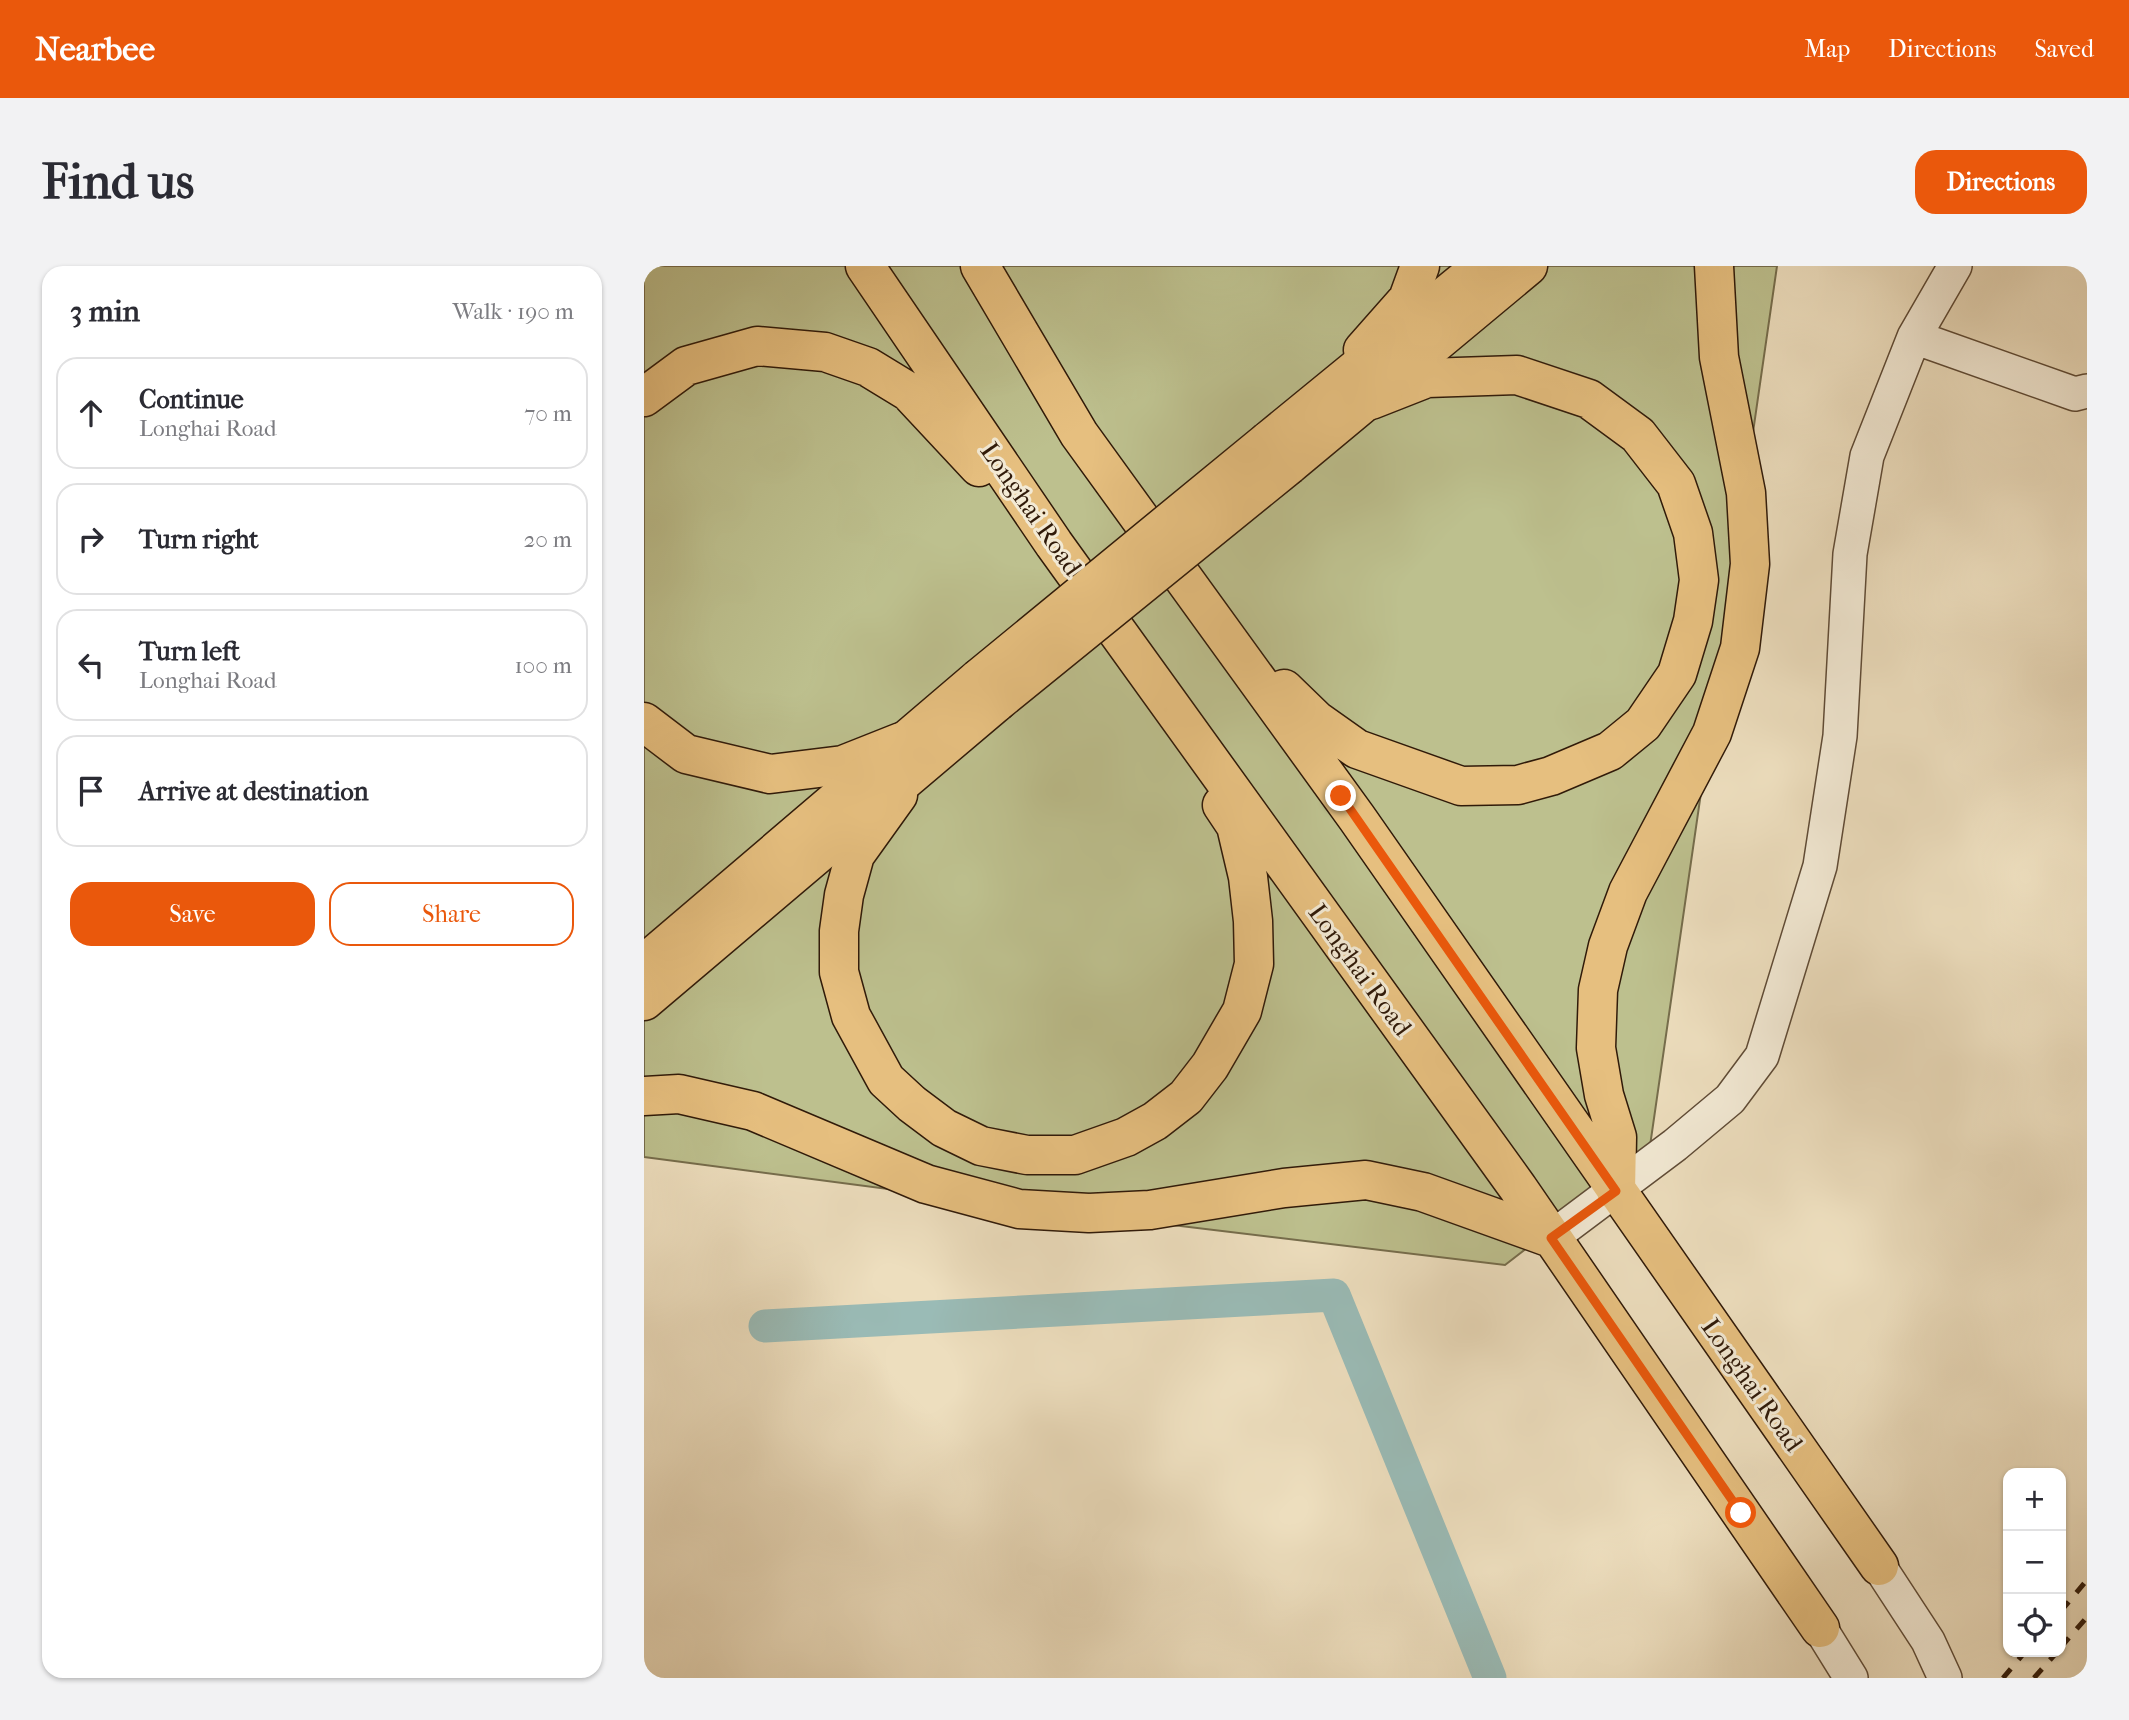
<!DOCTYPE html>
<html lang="en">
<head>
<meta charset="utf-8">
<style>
  body { margin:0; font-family:"IM FELL French Canon",serif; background:#f2f2f3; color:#2b2b33 }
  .controls { position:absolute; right:21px; bottom:21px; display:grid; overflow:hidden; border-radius:14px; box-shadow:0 2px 5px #0004 }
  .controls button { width:63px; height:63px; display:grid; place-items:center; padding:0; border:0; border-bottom:2px solid #e1e1e2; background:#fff; color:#2b2b33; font:35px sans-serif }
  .stop { position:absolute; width:21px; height:21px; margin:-16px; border:5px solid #ea580c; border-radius:50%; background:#fff }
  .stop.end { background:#ea580c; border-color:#fff; box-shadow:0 2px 7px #0008 }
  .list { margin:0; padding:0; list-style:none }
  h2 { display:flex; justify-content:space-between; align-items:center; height:91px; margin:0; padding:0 28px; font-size:30px }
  h2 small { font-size:23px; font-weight:400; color:#7c7c81 }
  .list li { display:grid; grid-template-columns:46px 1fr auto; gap:21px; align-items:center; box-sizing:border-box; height:112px; margin:0 14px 14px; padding:0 14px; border:2px solid #e1e1e2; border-radius:21px }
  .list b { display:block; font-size:26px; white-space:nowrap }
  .list p { margin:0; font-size:23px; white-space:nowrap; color:#7c7c81 }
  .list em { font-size:23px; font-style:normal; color:#7c7c81 }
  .actions { display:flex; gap:14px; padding:21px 28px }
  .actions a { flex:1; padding:16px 0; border:2px solid #ea580c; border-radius:21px; text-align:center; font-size:24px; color:#ea580c }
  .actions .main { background:#ea580c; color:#fff }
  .icon { flex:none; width:38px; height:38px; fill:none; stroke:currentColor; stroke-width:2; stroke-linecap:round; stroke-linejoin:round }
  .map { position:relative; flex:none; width:1443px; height:1412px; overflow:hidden; border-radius:21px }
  header { display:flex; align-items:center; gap:42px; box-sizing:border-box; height:98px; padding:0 35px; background:#ea580c; color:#fff }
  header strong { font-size:33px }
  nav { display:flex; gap:38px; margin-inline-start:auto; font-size:24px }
  .intro { display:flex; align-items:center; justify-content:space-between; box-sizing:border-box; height:168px; padding:0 42px }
  h1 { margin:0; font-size:49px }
  .button { padding:18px 32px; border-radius:21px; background:#ea580c; color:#fff; font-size:24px; font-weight:700 }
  main { display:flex; gap:42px; padding:0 42px }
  aside { flex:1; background:#fff; border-radius:21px; box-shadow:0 2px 5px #0004 }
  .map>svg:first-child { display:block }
  .green { fill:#bdc08e; stroke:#766d4c; stroke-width:2 }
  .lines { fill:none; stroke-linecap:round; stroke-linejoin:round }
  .canal { stroke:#9abbb6; stroke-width:33 }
  .minor-casing { stroke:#5f4b36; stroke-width:36 }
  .major-casing { stroke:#301a09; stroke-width:41 }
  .highway-casing { stroke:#301a09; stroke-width:41 }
  .minor { stroke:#f3ead5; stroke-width:33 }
  .major { stroke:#e6bf7f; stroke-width:38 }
  .highway { stroke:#e6bf7f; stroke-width:38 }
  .rail { stroke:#301a09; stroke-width:5; stroke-dasharray:12 12; stroke-linecap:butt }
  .highway-bridge-casing { stroke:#301a09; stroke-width:41; stroke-linecap:butt }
  .highway-bridge { stroke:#e6bf7f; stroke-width:38 }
  .route { stroke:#ea580c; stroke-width:9 }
  .labels { text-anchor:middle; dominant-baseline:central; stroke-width:6; stroke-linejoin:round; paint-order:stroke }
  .street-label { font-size:26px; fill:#301a09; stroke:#f3ead5 }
</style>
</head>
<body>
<header>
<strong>Nearbee</strong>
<nav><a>Map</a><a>Directions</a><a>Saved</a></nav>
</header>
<div class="intro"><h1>Find us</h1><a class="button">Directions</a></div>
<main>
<aside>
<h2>3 min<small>Walk · 190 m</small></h2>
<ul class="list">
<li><svg class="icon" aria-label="ahead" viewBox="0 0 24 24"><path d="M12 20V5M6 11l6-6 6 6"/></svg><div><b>Continue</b><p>Longhai Road</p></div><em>70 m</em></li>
<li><svg class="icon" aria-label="right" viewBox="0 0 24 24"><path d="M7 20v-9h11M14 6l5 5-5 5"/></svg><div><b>Turn right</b></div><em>20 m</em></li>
<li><svg class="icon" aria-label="left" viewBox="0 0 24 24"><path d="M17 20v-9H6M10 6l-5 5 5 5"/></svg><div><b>Turn left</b><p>Longhai Road</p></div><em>100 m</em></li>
<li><svg class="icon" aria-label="arrive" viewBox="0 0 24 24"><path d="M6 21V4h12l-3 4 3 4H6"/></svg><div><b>Arrive at destination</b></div></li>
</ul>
<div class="actions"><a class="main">Save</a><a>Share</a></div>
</aside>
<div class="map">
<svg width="1443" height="1412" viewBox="0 0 1443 1412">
  <rect width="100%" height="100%" fill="#eddebe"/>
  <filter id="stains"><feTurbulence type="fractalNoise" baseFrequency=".00286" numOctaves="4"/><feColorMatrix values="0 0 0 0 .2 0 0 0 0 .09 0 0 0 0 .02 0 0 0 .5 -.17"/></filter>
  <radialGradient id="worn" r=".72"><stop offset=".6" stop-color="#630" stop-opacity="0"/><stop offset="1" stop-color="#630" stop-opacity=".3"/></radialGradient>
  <path class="green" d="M0,0H1133L1005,887L861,999L412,945L0,891Z"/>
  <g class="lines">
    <path class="canal" d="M121,1060L690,1029L846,1412"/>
    <defs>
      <path id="minor" d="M1270,71L1431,128L1443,125
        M907,972L1031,879L1086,833L1118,790L1176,600L1196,470L1206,288L1223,190L1270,71L1311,0
        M1235,1300L1284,1375L1301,1412
        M1176,1362L1207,1412"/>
      <path id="major" d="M221,0L410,278L874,922L1176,1362
        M336,0L435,168L713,552L1235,1300
        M719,84L764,33L776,0
        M0,131L42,100L113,80L181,86L224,101L265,126L335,201
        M640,423L672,454L713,483L817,520L874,519L907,510L966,485L999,458L1033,408L1049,355L1055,314L1049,267L1032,218L994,169L945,133L873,109L783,112L727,134
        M0,456L42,488L126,508L199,499L257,476
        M254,529L211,589L200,629L195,665V706L207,750L242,814L268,838L300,862L337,880L383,889H431L482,871L511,855L542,831L566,800L598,745L610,698L609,655L604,611L592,560L578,539
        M0,830L35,828L109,845L282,918L375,943L445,947L506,944L640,922L722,914L779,926L907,972
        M972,925L973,871L960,829L952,782L954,724L964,680L984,626L1068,467L1096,382L1106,298L1102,227L1075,91L1070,0"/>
      <path id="highway" d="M624,175L838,0
        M645,199L884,0
        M0,698L334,413
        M0,735L353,436"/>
    </defs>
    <use href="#minor" class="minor-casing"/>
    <use href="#major" class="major-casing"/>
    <use href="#highway" class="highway-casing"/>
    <use href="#minor" class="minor"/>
    <use href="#major" class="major"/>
    <use href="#highway" class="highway"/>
    <path class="rail" d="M1417,1345L1443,1314
      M1417,1381L1443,1351
      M1359,1412L1381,1386
      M1390,1412L1413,1386"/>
    <defs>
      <path id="highway-bridge" d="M334,413L624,175
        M353,436L645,199"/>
    </defs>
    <use href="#highway-bridge" class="highway-bridge-casing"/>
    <use href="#highway-bridge" class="highway-bridge"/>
  </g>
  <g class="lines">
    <path class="route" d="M697,530L972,925L907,972L1097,1247"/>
  </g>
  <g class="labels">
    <g class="street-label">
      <text transform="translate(387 243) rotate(55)">Longhai Road</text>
      <text transform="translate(716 704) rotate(54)">Longhai Road</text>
      <text transform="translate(1108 1119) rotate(55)">Longhai Road</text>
    </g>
  </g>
  <rect width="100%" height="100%" filter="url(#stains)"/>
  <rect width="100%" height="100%" fill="url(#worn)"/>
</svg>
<div class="controls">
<button>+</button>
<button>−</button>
<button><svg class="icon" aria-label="locate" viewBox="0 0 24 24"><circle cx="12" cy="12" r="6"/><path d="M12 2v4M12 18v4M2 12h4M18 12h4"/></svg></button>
</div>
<div class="stop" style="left:1097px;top:1247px"></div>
<div class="stop end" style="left:697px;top:530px"></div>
</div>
</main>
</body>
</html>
